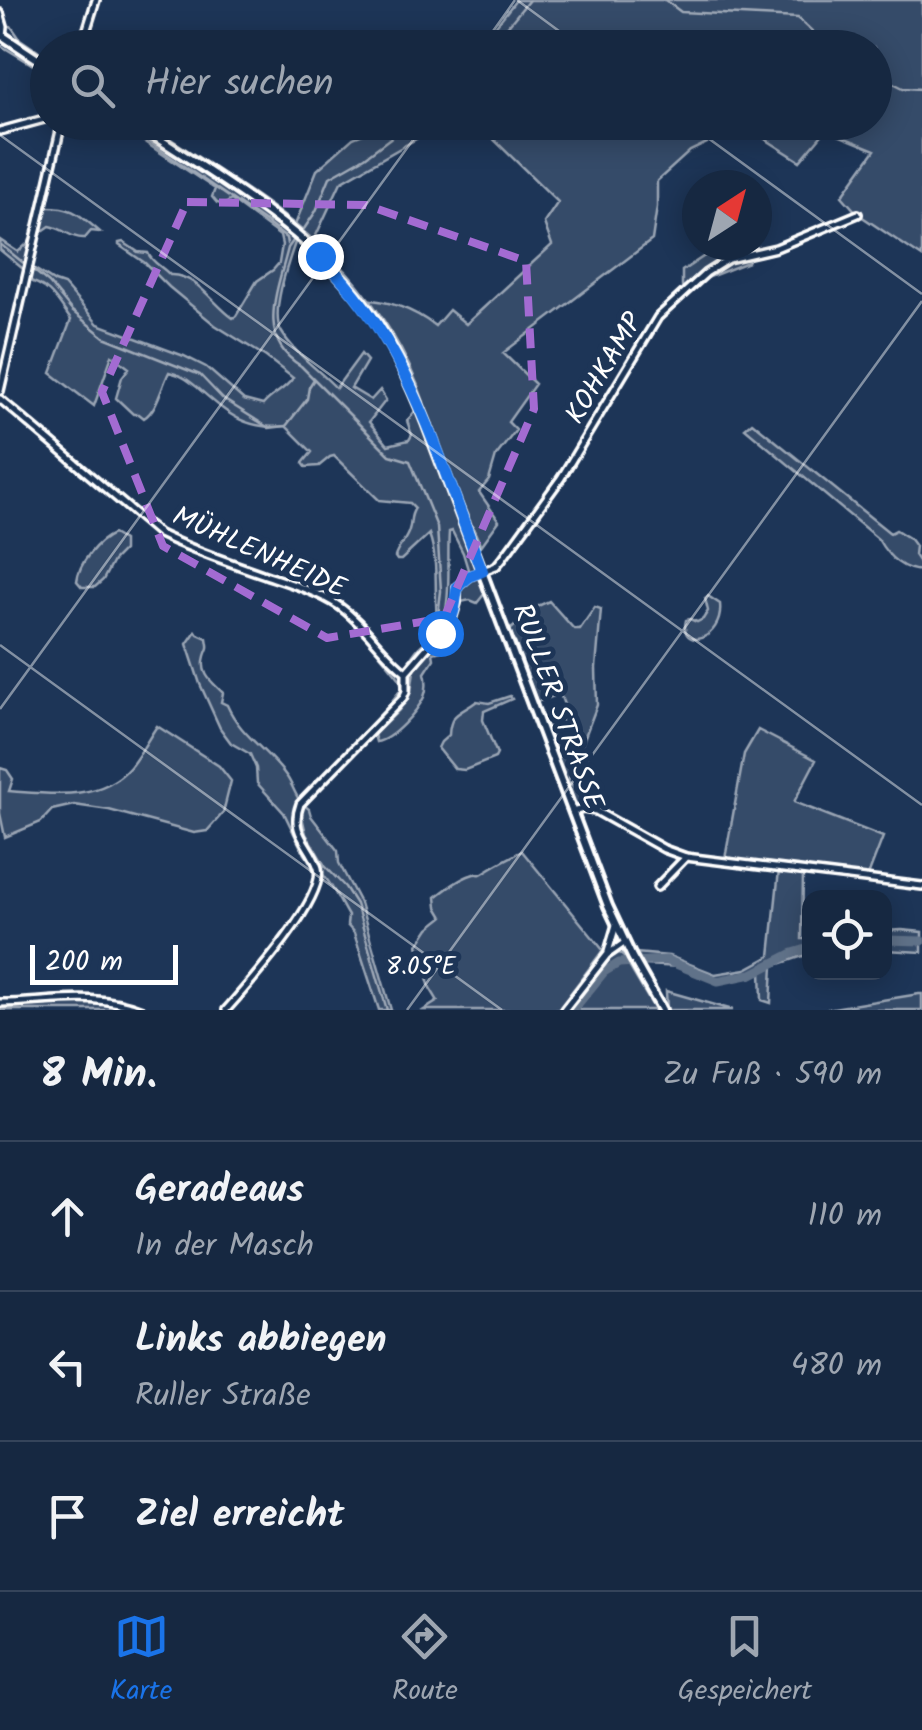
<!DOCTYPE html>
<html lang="de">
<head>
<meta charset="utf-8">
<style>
  body { margin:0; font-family:Kalam,sans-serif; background:#23344c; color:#f1f3f6 }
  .controls { position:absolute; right:30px; bottom:30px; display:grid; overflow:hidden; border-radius:20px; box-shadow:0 5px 25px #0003 }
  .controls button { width:90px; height:90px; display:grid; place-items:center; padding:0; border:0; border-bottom:2px solid #35445a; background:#162841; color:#f1f3f6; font:50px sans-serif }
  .compass { position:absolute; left:682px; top:170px; width:90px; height:90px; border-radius:50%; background:#162841; box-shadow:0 5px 25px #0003; rotate:36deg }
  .scale { position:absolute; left:30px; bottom:25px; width:148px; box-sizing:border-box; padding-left:10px; border:5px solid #fff; border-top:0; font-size:28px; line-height:35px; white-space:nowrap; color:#fff; -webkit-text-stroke:8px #1d3557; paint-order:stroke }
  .stop { position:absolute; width:30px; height:30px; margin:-22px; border:8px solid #1a73e8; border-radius:50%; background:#fff }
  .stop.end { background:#1a73e8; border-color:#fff; box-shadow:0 2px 10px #0008 }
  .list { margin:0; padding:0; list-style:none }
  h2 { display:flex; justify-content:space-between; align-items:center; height:130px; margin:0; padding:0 40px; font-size:42px }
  h2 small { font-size:32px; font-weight:400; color:#9ea6b1 }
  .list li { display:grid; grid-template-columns:65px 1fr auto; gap:30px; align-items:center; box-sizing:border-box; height:150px; padding:0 40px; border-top:2px solid #35445a }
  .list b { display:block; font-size:38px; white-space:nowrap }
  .list p { margin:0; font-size:32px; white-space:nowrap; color:#9ea6b1 }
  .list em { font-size:32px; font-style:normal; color:#9ea6b1 }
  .icon { flex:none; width:55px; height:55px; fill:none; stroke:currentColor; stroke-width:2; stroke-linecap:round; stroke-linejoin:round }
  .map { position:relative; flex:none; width:922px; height:1010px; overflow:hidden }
  .search { position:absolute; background:#162841; box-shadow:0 5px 25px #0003; left:30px; right:30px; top:30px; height:110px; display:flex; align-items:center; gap:25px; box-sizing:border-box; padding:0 35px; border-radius:55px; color:#9ea6b1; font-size:38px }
  .sheet { height:580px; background:#162841 }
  nav { display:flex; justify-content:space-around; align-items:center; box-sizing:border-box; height:140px; border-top:2px solid #35445a; background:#162841; font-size:28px; color:#9ea6b1 }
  nav a { display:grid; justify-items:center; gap:5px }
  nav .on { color:#1a73e8 }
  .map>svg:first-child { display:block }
  .green { fill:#364b69; stroke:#9aa5b4; stroke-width:2.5 }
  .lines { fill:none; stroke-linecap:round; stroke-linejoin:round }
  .stream { stroke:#a0aab8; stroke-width:2.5 }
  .river { stroke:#617289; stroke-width:9 }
  .minor-casing { stroke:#fff; stroke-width:12 }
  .secondary-casing { stroke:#fff; stroke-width:14 }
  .minor { stroke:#1d3557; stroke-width:5 }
  .secondary { stroke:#1d3557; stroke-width:6 }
  .route { stroke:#1a73e8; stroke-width:12 }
  .marked { fill:none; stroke:#a36bd2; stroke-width:8; stroke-dasharray:20 12; stroke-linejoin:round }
  .ticks { fill:none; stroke:#fff; stroke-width:2.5; stroke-opacity:0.45 }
  .labels { text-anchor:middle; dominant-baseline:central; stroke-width:10; stroke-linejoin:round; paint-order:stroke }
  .street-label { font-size:28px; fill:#fff; stroke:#1d3557 }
  .ticks-label { font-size:25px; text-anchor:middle; fill:#fff; stroke:#1d3557; stroke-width:10; stroke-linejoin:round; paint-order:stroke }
</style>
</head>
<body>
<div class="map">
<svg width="922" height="1010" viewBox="0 0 922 1010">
  <rect width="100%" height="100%" fill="#1d3557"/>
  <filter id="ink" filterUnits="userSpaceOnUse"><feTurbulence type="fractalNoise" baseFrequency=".01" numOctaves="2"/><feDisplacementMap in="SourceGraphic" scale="20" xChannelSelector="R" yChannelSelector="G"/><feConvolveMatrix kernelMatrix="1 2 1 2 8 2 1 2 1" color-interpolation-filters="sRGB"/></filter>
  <g filter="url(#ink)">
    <path class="green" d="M516,0H922V257L858,214L842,196L875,150L826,130L800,161L751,130L755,123L874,122V48H481L490,33Z
      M116,123H146L295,225L317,170L353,138L390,123H444L341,182L313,242L310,246L301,238L296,240C289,260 270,312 281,331C294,353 319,370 336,388L361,354L367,361L351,388L371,400L380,390L386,400L369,422L388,445L409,440L412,435L407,421L416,410L386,346L359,306L360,299C388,300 413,309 435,326L449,310L466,324L552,245L544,223L558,202L477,123H722L707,143L690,151L657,181V207L652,240L503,353L535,384L508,422L516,430L496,456L489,480L479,492L499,521L481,546L421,409L417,411L485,593L477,603L470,600L457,603V587L470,576L463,553L452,531L449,532C447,560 451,588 445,615L452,619C453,627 450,632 441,635L438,629C433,598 440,564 429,534L401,560H397L395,557C398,547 407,539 409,530C412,521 409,517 415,508L410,503L379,500L334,456L330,457L319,466L306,467L303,463L312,452L286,426C245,431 227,413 198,388C188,380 182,375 169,372C162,386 157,410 144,418L139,414H133L116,398L122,377L129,368L112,355L94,406L51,373L71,320C57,301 50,285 26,280L28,273L0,250V240L18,252L37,235L43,207C73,206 79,214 100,232L91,231L85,238C71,239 63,228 50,226L37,235L30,266L55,282L64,285L98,324L184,356L206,367L244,400L263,405C272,394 285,390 293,378L266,357L215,325L169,287L145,263L119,245V243L123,242L138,252L148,253C152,263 163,267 170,275C196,274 213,304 233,318L236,316L257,281L273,270L279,263L282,245L280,236L231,200L224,205L217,203L212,197L215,189Z
      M744,246L751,254L748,262L694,283L687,290L682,286V271L706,255Z
      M752,422L890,533L896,530L909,538L915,546L914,555L922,567V571C901,570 888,557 878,539L745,428Z
      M113,534L123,540V551L113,561L103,580L95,587H82L77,581C79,563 97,541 113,534Z
      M708,596L720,604C724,641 678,652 686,620L690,619L697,622L703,619L708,611L705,598Z
      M549,601L574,629H580L595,607L601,609L596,668L597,705L568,781L581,794L596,803L581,806L573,801L547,728L569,718L560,694L537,702L510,630L540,605Z
      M196,631L198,634L207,638C209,652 209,643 205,656C200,674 211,681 223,693L221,702L227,705C240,735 269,751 287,777C295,789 296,801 309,809L311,816L338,851L339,863L360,903L391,1010H379L354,933L347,925L348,916C338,900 333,884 319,870L316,885L312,865L301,848L284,813L257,783L256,768L250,754L231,743L220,728L200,684L187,644Z
      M439,638L447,641L448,644L441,651L433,653L434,659L425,673C427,680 427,690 424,697C417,712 392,740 376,742L372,727L402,688L400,679L379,653L382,648L389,649L397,659L396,664L406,671L411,666L409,661C417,648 424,639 439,638Z
      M510,696L512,699L484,711L483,720L497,754L495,758L465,770L455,769L438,748L441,742L449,735C450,712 460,714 477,701L489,703Z
      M157,726L219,766L231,781L223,813L207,831L194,833L109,810L74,805L52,810L41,822L5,837L0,813V768L7,770L13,779L9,791C50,794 100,802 130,767C140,755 148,739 157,726Z
      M758,730L816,760L794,802L883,837L868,876L725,859L744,754Z
      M522,851L603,950L558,1010H424L438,1001L430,988L418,945L429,928L443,917L437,907L436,897C446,889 459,879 471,875C482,871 476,878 486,871C498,863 509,858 522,851Z
      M779,870L803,873L802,939H809V954L773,966L771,1003L762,1000L761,970L752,974L718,981L681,967L645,965L636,953L669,956L715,974L746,969L770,956Z
      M902,930L922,932V952L885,950V931Z
      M619,953L622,954L655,1010H569L608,960Z
      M666,991L733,1010H667Z
      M919,994H922V1010H821Z
      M80,998L141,1010H0V1003Z"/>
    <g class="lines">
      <path class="stream" d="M665,0L681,12L798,18L830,48
        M11,26L20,39L48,58
        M0,45L48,74
        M498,48L506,28L529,0
        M874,73L903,88L922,89
        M120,122L268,224L286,238L287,244
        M156,129C219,172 294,215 346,271C379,307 408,355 424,402
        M304,229L316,211L330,177L365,157L393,136L420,122
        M293,241L288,248C278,289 255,339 301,366L390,455L410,461L437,527L441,591L436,632
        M0,244L26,265
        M32,269L49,283L72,311L104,337L200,375L223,399L269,428L286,426L307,399L309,387L314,379
        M387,1010L356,904L345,887L325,866L306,834L301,812L307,801L399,710L411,692L414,670L439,639"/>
      <path class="river" d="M884,940L922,941
        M573,1010L604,972L619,963L666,960L718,981L752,974L793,953L810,948"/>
      <defs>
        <path id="minor" d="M0,13L4,27L3,37
          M81,48L96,0
          M0,131L48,118
          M0,391L62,122
          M0,399L159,534C194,551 232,563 268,576C292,584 318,592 339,606C365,624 381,653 406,672
          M572,812L583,809L596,811L664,849L686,857L922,886
          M657,887L686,857
          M608,952L616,925
          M0,1003C48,1003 95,991 142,1010
          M226,1010C247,986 326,899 318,868C310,843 289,834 300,804L403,698L406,691V672L452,619L457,603V587L470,576L496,566L502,559L561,478L658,317L706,273L728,259L776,248L858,214
          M564,1010L607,955L624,943"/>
        <path id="secondary" d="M0,34L48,66
          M133,122C217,178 312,230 371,314C394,347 411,385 426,423L608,906L632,957L662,1010"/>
      </defs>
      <use href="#minor" class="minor-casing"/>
      <use href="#secondary" class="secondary-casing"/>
      <use href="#minor" class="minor"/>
      <use href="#secondary" class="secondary"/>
    </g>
  </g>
  <g class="lines" filter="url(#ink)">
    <path class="route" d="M320,256C410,344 438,457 482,571L470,576L458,586C452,610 458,612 440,633"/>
  </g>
  <path class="marked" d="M187,202L366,205L526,261L534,409L444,618L327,638L163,546L102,392Z"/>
  <path class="ticks" d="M517,0L582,48M481,48L515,0M686,122L922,294M0,135L922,805M0,645L502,1010M0,709L426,122M407,1010L922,301"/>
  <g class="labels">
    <g class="street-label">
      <text transform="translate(605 369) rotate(-59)">KOHKAMP</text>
      <text transform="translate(259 553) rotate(24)">MÜHLENHEIDE</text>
      <text transform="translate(557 707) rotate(70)">RULLER STRASSE</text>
    </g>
  </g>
  <g class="ticks-label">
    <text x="421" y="974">8.05°E</text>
  </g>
</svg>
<div class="controls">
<button><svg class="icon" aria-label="locate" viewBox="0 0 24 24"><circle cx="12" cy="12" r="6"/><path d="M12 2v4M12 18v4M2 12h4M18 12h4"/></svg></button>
</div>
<svg class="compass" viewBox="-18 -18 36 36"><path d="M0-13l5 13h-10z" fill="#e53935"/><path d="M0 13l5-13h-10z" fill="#9ea6b1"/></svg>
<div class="scale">200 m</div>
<div class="stop" style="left:440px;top:633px"></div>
<div class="stop end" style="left:320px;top:256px"></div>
<div class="search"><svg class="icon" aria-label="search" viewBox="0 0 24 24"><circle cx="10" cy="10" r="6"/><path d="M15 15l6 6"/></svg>Hier suchen</div>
</div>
<section class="sheet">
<h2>8 Min.<small>Zu Fuß · 590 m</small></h2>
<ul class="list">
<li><svg class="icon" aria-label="ahead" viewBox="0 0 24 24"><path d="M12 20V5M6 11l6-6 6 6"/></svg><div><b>Geradeaus</b><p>In der Masch</p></div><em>110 m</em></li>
<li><svg class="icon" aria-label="left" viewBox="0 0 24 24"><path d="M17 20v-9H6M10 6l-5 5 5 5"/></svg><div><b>Links abbiegen</b><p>Ruller Straße</p></div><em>480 m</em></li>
<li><svg class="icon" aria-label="arrive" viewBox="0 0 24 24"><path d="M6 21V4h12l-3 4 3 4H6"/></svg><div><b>Ziel erreicht</b></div></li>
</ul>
</section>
<nav>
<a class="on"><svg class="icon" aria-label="map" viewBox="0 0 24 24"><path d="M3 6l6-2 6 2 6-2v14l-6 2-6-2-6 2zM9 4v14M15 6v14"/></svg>Karte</a>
<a><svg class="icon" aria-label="directions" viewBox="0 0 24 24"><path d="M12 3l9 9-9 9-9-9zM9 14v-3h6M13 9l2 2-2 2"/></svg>Route</a>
<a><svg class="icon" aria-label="saved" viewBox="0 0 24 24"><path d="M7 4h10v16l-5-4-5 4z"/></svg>Gespeichert</a>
</nav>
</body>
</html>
